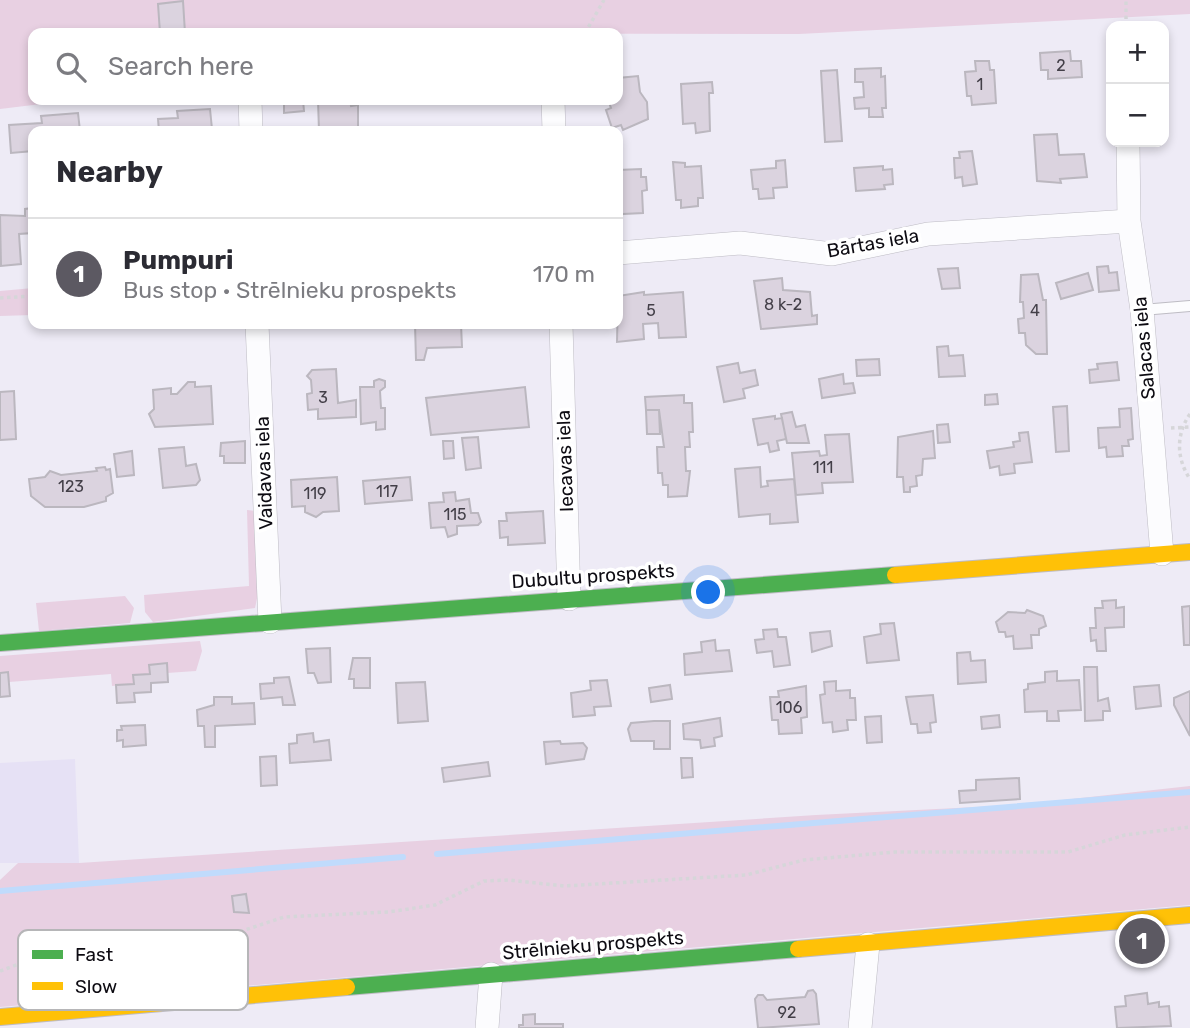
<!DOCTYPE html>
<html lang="en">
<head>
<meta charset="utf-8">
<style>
  body { margin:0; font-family:Rubik,sans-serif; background:#f2f2f3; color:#2b2b33 }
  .controls { position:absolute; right:21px; top:21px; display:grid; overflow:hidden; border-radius:14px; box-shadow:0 4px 10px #0003 }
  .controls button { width:63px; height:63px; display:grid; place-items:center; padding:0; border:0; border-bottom:2px solid #e1e1e2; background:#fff; color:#2b2b33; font:35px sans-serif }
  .you { position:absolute; left:709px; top:593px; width:24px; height:24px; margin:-18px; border:5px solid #fff; border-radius:50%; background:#1a73e8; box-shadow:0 0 0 10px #1a73e833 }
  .badge { display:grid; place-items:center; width:46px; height:46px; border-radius:50%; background:#5c5962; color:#fff; font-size:23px; font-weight:700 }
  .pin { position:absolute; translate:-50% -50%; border:4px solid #fff; box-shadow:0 2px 7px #0006 }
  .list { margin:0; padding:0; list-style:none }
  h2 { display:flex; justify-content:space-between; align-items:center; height:91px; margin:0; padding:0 28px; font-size:30px }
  h2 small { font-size:23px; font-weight:400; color:#7c7c81 }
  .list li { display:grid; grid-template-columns:46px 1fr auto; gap:21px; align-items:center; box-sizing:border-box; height:112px; padding:0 28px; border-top:2px solid #e1e1e2 }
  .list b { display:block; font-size:26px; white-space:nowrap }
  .list p { margin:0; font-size:23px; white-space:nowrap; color:#7c7c81 }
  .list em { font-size:23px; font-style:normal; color:#7c7c81 }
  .icon { flex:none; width:38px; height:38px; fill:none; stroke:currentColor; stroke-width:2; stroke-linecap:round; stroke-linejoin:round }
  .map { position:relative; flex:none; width:1190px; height:1028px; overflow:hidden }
  .search { position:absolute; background:#fff; box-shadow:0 4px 10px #0003; left:28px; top:28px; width:595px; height:77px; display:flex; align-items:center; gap:18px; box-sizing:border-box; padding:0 24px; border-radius:14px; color:#7c7c81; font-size:26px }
  .panel { position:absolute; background:#fff; box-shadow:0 4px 10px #0003; left:28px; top:126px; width:595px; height:203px; border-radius:14px }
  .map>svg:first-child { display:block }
  .built { fill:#e6e1f5 }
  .green { fill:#e8d0e2 }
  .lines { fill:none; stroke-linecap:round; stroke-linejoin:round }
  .stream { stroke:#c0dbfc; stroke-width:6 }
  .building { fill:#dbd3df; stroke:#bbb7bf; stroke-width:2 }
  .lane-casing { stroke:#bebcc4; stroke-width:12 }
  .street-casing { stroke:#bebcc4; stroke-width:24 }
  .fast-casing { stroke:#bebcc4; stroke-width:18 }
  .slow-casing { stroke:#bebcc4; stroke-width:18 }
  .path { stroke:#d6d6d9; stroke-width:3.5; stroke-dasharray:3.5 3.5; stroke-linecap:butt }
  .lane { stroke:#fcfcfe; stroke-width:10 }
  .street { stroke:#fcfcfe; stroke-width:23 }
  .fast { stroke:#4caf50; stroke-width:16 }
  .slow { stroke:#ffc107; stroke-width:16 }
  .labels { text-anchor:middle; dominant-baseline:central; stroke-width:7; stroke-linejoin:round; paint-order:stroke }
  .number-label { font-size:16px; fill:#433f48 }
  .street-label { font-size:19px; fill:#0d0b12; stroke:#fff }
  .key { fill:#fff; stroke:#b6b6b8; stroke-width:2 }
  .key-label { font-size:19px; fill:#0d0b12 }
</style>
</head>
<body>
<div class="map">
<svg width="1190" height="1028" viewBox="0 0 1190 1028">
  <rect width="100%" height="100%" fill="#eeebf6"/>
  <path class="built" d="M75,759L79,863H0V763Z"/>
  <path class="green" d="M0,0H1190V14L799,34L33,33V100L66,101L0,109Z
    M33,288V315L0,316V291Z
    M247,510L257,511L261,580L255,608L153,622L145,612L144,595L249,586Z
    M125,596L134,608L130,623L39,631L36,603Z
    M200,641L202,651L196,671L167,673L166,663L150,665V674L133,675L134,684L112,686L111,674L9,682L8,672L0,673V656Z
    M1190,786V905L0,1007V880L18,863H79L816,815L1017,805Z"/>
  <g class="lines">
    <path class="stream" d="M437,854L1190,792
      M0,891L403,857"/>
  </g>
  <path class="building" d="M183,1L185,33H160L158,4Z
    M1070,51L1071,61H1081L1082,77L1048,79V70H1041L1040,53Z
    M975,61H989L990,70H994L996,103L972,105L971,96H967L965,72L976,71Z
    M881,68V77L885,76L886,108H882L883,117H869V108L855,109L854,98L864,97L863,82H855V69Z
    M837,70L842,141L825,142L821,71Z
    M638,76L640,92L647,102L648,119L623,130L621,125L612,128L606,110L611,108L608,100H618V78Z
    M712,82L713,93H709L710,131L696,133L695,123L683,124L681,84Z
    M284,100H303L304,111L284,113Z
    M318,100H350L351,106L358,105V130L319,131Z
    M210,109L212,129L159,131L158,119L178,118L177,111Z
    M78,113L80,131H33V151L11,153L9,125L42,123L41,116Z
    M1057,134L1059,155L1084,154L1087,177L1060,179L1061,183L1037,181L1034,135Z
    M972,151L977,184L963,186L962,177L955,178L954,158H960L959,152Z
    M785,160L787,187L773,188L774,198L759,199L758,189H753L751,170L776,168V161Z
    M673,162L685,163V167L701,166L703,198H698V206L681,208V200H676Z
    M883,166V170L892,169L893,184L884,185L885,189L856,191L854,168Z
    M641,169V177H646L647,190L642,191L643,213L623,214L619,218L618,170Z
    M33,208V233L19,234L21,264L1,266L0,215L25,216V209Z
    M1108,266L1109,273L1117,272L1119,290L1099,292L1097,267Z
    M958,268L960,288L942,289L938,269Z
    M1088,273L1093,290L1061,299L1056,283Z
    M1038,274L1043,300H1046L1047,354H1036L1026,345L1025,333H1019L1018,319L1024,318L1023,302H1020L1021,275Z
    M782,278L783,290L810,292L812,316L817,315V324L761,329L754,281Z
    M644,292V295L683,292L686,337L659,338L658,323L643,324L644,339L617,342L618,296Z
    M415,324H461L462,347L427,348L424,360H416Z
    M948,346L949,356L963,355L965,376L939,377L937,347Z
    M879,359L880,375L857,376L856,360Z
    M1117,362L1119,380L1090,383L1089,370L1098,369L1097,364Z
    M738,363L740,373L755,370L758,385L743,389L745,398L724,402L717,367Z
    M336,369L338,403L356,400V417L318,419V409L308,410L307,394L312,393L311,380L307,376L312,370Z
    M843,374L844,384L853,383L855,393L822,398L819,379Z
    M379,379L385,381V387L380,391L381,408H385V429L376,430V422L361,424L360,387H374V381Z
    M188,382H195V387L211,386L213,424L155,427L149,414L154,409L153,390L171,388V394H177Z
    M525,387L529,427L431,435L426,398Z
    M14,391L16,439L0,440V392Z
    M997,394L998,404L985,405V395Z
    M684,395V403H692L693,432H689L690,447H685L686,471H690L687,496L668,497V485H663L662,473H658L657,447H664L659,410H646L645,397Z
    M1067,406L1069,451L1056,452L1053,407Z
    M1131,408L1133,439L1128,440L1129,446H1122L1123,456L1107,457L1106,447L1099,448L1098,428L1120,427L1119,409Z
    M646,410H659L660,434H647Z
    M792,412L796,427L805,425L809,443H787L781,414Z
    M775,416V419L782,418L786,439L777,441L779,450L770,452L768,443L758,445L753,419Z
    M948,424L950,442L938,443L937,425Z
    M933,431L935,458L923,459L922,475L916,476L917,486L910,487V492H904L903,477H897L898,437Z
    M1028,432L1032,462L1014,464L1015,473L1000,475L999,466L990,468L987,451L1014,447L1013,442L1020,441L1019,433Z
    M849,434L853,482L822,483L823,493L796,495L792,453L819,451L820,456L827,455L825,435Z
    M478,437L481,468L466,470L462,438Z
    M245,441V463H224V456H220L221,443Z
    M443,441H453L454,458L444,459Z
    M184,447L186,466L196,464L200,480L196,485L163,488L159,449Z
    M132,451L134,475L117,477L114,454Z
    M105,467L106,470L110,469L113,493L106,497V501L84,507H45L31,496L29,479L45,477L50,471L61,475L97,471L96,468Z
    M760,467L761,487L768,486L767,481L794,479L798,522L770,524V514L739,517L735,469Z
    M337,477L339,511L323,512L316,517L305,512V506L292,507L291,480Z
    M410,477L412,500L365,504L363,481Z
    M455,492L456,501L469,499L471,513H478L481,522L478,525L457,526V534L448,537L445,527L431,528L429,503L444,502L443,493Z
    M543,511L545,543L508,545V537L500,538L499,521H507L506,513Z
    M1116,600V608L1124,607V627L1105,628L1106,651H1097L1096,640L1091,641L1090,628H1096L1095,608H1103L1102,601Z
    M1190,606V645H1184L1182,607Z
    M1027,610L1043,616L1046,626L1039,629V635H1031L1032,648L1014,649L1013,636L1006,637L1005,632H999L996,622L1008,612L1025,613Z
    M894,623L899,660L867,663L864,637L881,634L880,624Z
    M777,629L778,637H786L790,665L774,667L772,651L757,653L755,640L764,639L763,630Z
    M830,631L832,646L812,652L810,633Z
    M715,640L716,651L729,650L732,671L685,675L684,654L702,652L701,642Z
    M330,648L331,682L318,683L314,673H308L306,649Z
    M970,652L971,661L985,660L986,682L958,684L957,653Z
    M353,658H370V688H354V679H349Z
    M167,663L168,682L151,683V692L134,693L135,702L117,703L116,685L134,684L133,675L150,674L149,665Z
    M1084,667H1097L1098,701L1108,698L1110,711H1103V720L1085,721Z
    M1057,671V681L1079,680L1081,710L1058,711L1059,721H1047V711L1025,712L1024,690L1028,689V684L1045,682V672Z
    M8,672L10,696L0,697V673Z
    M289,677L295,705H283L282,697L261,699L260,684L274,683V678Z
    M607,680L611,706L594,707L595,715L573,717L571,693L591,690L590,681Z
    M836,681V691L850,690V698H855L856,720H847L848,730L833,732L832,722L823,723L820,695L825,694L824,682Z
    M425,682L428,721L398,723L396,683Z
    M670,685L672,699L651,702L649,688Z
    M1159,685L1161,706L1136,709L1134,687Z
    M806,686L807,717L801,718L802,733L779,734L778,720H772L770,697H779L778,691Z
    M1190,691V736L1174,705V698Z
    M933,695L936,722L930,723L931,732L918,733L917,724H911L906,697Z
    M214,697H232V704L254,703L255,724L215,726V747H205L204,726H198L197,710L214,705Z
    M999,715L1000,727L982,729L981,717Z
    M881,716L882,742L867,743L865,717Z
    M720,718L722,736L714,738L715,746L701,748L700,740L684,739L683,724Z
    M654,721H670V749H654V741H631L628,729L631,723Z
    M145,725L146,745L123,747V740L117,741V730H122L121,726Z
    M313,733L314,742L329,740L331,760L290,763L289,744L297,743V735Z
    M560,741L561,744L583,743L587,748L584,759L546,764L544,742Z
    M276,756L277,785L261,786L260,757Z
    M681,758H692L693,777L682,778Z
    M488,762L490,776L444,782L442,768Z
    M1019,778L1020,799L960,803L959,791L976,790V780Z
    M246,894L249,913L234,912L232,896Z
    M813,990L816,994L819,1024L758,1028L755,999L758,995H763L767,1000L805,997L808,991Z
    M1147,993L1148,1004L1159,1002V1007L1169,1006L1171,1026L1117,1028L1115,1007L1126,1006L1125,996Z
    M535,1014V1024H563V1028H519V1025H523V1015Z"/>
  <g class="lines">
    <defs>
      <path id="lane" d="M1142,310L1190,306"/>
      <path id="street" d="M250,100L251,131
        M553,100L554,131
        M1128,142L1129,221L1142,310L1162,554
        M618,253L740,243L832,254L928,234L1129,221
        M257,324L270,622
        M561,324L569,599
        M487,1028L491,974
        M860,1028L868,944"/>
      <path id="fast" d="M0,643L895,575
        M347,987L798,949"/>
      <path id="slow" d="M895,575L1190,552
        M798,949L1190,915
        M0,1017L347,987"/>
    </defs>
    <use href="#lane" class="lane-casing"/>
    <use href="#street" class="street-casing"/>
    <use href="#fast" class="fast-casing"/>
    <use href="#slow" class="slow-casing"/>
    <path class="path" d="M1126,26V0
      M585,33L604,0
      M0,298L33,296
      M1190,414C1176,434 1176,458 1190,479
      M1171,428L1190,427
      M0,971L54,951L224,937L284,917L388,912L435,905L484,881L509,880L564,886L746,875L804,860L895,852H1068L1125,835L1190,827"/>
    <use href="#lane" class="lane"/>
    <use href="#street" class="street"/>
    <use href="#fast" class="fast"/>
    <use href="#slow" class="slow"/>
  </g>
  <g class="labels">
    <g class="number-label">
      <text x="1061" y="65">2</text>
      <text x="980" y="84">1</text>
      <text x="783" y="304">8 k-2</text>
      <text x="651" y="310">5</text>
      <text x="1035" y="310">4</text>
      <text x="323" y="397">3</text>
      <text x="823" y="467">111</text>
      <text x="71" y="486">123</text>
      <text x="387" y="491">117</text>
      <text x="315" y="493">119</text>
      <text x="455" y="514">115</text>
      <text x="789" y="707">106</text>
      <text x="787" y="1012">92</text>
    </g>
    <g class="street-label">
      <text transform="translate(873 243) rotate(-10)">Bārtas iela</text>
      <text transform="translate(1144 348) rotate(-95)">Salacas iela</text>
      <text transform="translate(565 461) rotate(-92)">Iecavas iela</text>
      <text transform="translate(264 473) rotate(-92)">Vaidavas iela</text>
      <text transform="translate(593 576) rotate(-4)">Dubultu prospekts</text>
      <text transform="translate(593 945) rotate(-5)">Strēlnieku prospekts</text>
    </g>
  </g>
  <rect x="18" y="930" width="230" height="80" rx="10" class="key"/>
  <rect x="32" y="950" width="31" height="9" fill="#4caf50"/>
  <rect x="32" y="982" width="31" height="8" fill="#ffc107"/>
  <g class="key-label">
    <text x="75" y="961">Fast</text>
    <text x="75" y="993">Slow</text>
  </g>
</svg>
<div class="controls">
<button>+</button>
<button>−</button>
</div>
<div class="you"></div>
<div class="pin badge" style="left:1142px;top:941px">1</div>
<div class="search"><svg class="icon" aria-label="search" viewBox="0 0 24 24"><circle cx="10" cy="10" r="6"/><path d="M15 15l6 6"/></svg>Search here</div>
<section class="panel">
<h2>Nearby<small></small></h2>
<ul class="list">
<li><span class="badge">1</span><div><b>Pumpuri</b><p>Bus stop · Strēlnieku prospekts</p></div><em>170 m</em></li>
</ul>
</section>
</div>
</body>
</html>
